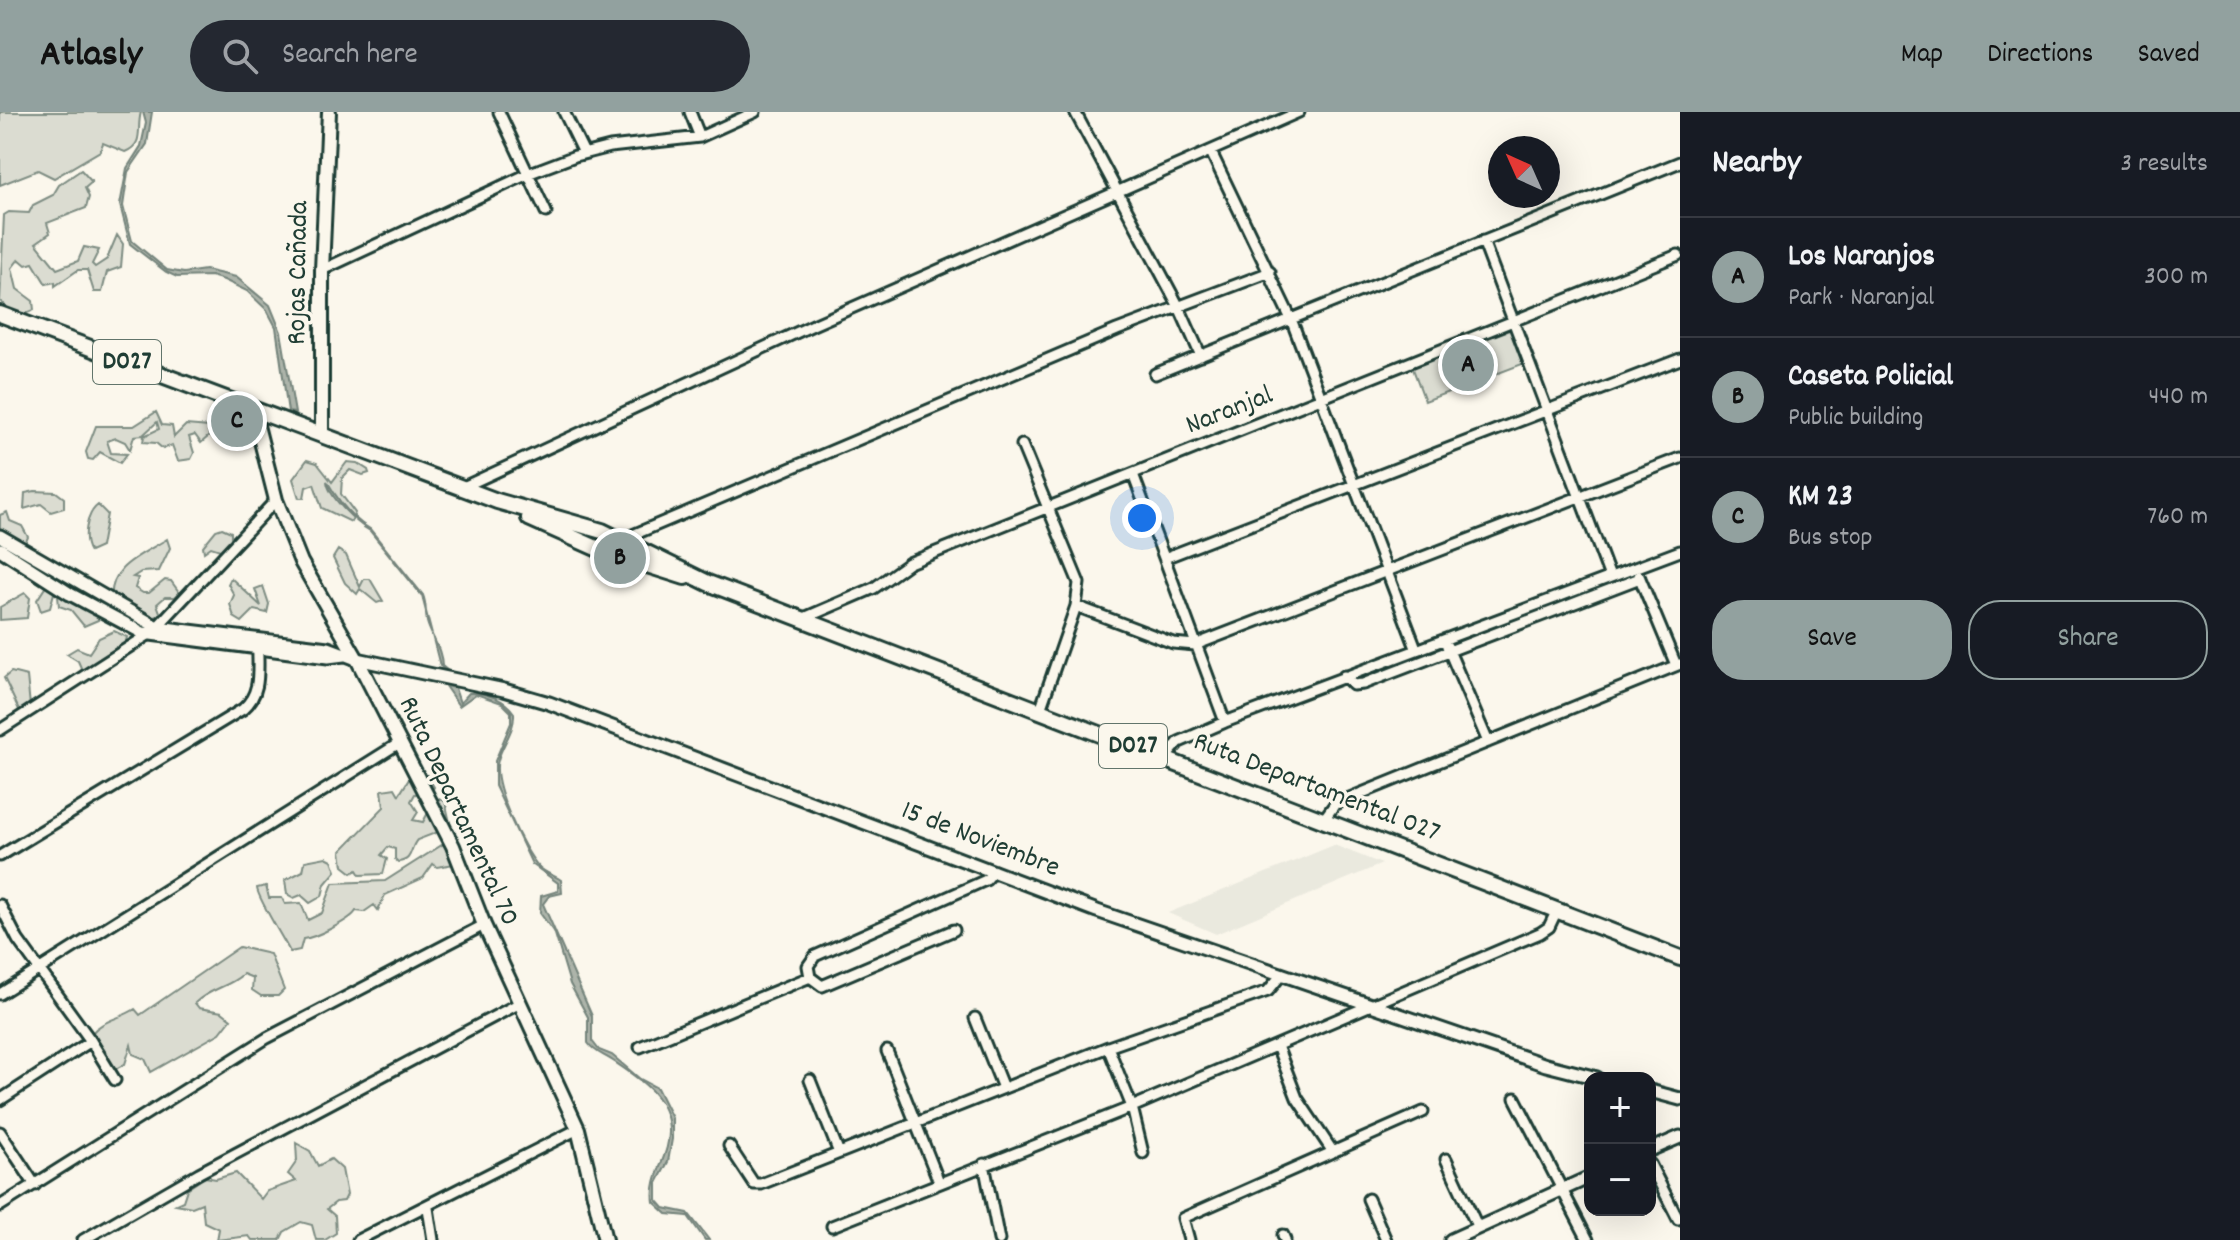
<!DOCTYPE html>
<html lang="en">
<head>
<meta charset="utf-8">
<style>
  body { margin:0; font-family:Dekko,sans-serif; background:#242831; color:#f1f3f6 }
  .controls { position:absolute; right:24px; bottom:24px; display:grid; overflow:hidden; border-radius:16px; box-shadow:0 8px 32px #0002 }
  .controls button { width:72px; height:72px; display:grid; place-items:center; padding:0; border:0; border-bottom:2px solid #363941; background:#171b24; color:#f1f3f6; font:40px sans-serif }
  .compass { position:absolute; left:1488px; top:24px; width:72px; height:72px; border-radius:50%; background:#171b24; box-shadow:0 8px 32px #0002; rotate:315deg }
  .you { position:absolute; left:1142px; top:406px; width:28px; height:28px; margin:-20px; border:6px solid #fff; border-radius:50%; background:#1a73e8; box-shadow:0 0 0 12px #1a73e833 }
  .badge { display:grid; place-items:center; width:52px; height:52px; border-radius:50%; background:#92a19f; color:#111; font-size:26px; font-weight:700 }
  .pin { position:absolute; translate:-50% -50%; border:4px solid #fff; box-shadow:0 2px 8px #0006 }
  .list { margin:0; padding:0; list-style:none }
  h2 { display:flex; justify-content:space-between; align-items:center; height:104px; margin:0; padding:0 32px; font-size:34px }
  h2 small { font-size:26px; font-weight:400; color:#9ea1a6 }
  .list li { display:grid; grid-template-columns:52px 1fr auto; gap:24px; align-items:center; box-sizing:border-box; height:120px; padding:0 32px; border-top:2px solid #363941 }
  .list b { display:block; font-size:30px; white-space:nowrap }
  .list p { margin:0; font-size:26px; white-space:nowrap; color:#9ea1a6 }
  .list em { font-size:26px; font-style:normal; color:#9ea1a6 }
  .actions { display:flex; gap:16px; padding:24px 32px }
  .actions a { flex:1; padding:18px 0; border:2px solid #92a19f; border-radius:32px; text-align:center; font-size:28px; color:#92a19f }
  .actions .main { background:#92a19f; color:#111 }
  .icon { flex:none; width:44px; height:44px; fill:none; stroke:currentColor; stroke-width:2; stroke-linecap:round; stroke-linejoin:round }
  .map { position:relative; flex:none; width:1680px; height:1128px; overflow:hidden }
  header { display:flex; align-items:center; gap:48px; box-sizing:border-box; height:112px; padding:0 40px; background:#92a19f; color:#111 }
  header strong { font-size:38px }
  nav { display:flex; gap:44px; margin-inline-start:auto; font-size:28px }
  .search { width:560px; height:72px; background:#242831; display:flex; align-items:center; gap:20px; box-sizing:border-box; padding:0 28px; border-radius:44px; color:#9ea1a6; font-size:30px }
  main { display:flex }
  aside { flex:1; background:#171b24 }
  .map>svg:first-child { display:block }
  .built { fill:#eae9de }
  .green { fill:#dbdcd1; stroke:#7d8c82; stroke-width:2 }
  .water { fill:#adb4aa; stroke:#74847b; stroke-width:2 }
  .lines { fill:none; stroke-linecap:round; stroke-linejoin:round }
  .minor-casing { stroke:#1f3d34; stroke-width:15 }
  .tertiary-casing { stroke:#1f3d34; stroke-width:17 }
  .secondary-casing { stroke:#1f3d34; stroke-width:18 }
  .primary-casing { stroke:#1f3d34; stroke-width:20 }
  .minor { stroke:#fbf7ec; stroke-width:9 }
  .tertiary { stroke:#fbf7ec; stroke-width:11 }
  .secondary { stroke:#fbf7ec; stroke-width:12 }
  .primary { stroke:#fbf7ec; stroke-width:14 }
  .labels { text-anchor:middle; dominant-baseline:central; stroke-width:7; stroke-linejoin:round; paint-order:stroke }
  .shield { fill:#fbf7ec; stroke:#61756b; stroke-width:2 }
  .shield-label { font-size:26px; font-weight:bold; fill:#1f3d34 }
  .street-label { font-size:28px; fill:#1f3d34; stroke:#fbf7ec }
</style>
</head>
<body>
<header>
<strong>Atlasly</strong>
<div class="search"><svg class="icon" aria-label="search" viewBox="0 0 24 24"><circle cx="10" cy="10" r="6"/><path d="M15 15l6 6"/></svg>Search here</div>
<nav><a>Map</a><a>Directions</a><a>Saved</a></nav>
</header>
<main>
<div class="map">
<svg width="1680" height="1128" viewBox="0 0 1680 1128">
  <rect width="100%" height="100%" fill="#fbf7ec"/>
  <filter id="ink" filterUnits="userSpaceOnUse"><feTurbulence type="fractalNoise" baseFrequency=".0125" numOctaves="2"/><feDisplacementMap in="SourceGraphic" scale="16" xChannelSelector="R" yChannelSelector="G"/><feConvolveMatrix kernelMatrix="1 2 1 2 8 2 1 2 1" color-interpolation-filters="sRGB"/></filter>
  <g filter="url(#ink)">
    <path class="built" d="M1334,733L1382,752L1216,822L1168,801Z"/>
    <path class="green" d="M0,0H141C136,17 145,32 125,40L103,31L100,39L54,66L38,58L0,73Z
      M81,58L92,70L85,76L89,85L86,96L47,111L50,121L36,131L57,157L78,149L84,135L99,138L92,152L95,155L107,147L117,123L123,132L121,155L107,160L102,180H94L87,158H78L55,174V170L46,172L33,151L26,153L19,147L12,156L17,177L33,189L34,198L17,205L0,189L4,103L9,100L29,101L33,93L53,83L59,73Z
      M1512,217L1525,251L1425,289L1412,254Z
      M156,300L162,313L172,314L174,325L186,313L209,315V324L201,331L195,323L189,325L194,341L191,347L178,349L172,333L163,337L156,331L143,330L144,324L159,317L157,310L143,323L134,324L130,338L125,330L116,326L107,329L111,341L127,342L120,351L100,340L93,348L88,347L86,340L96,314H134Z
      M307,348L317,351L332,370L347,350L357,351L368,358L369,361L363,363L350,358L342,366L341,382L355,401L351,410L322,396L314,372L306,375L304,386H299L293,367Z
      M35,379L56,380L64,386V396L51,400L41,392L24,397L25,381Z
      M98,393L107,402L101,435L90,440C82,427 86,402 98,393Z
      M7,400L10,409L22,414L28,425L24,434L18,433L14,425L0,419V403Z
      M222,416L231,420V433L223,439L211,435L204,440L203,434L216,418Z
      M167,427L170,436L159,459L141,460L133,465L138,466L135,476L143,481H149L165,468L171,469L179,480L175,485H165L157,492L161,503L152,506L112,489C108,455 138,445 167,427Z
      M338,438L346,443L360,475L364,467H370L383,489L377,491L360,477L357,482L345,471L333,446Z
      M231,466L261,494L255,477L263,474L269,492L267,501L254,498L242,510L234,505L230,492L234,483L228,472Z
      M48,471L63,484L99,501L98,508L84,514L71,498L59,494L58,484L54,481L50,496L41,499L37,488Z
      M25,481L30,486L27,506L0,508V495Z
      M114,519L127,525L124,537L109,541L87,559L82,558L78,549L67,542L77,536L89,541L99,526Z
      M11,560L27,564L30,594L21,602L4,566Z
      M416,656L427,663L434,675L431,680L415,682L411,689L418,700L413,708L423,710L436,686L445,689L451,715L417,728C409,737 414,748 398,750L395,747V737L388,735L381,743L387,747L383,762L360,763L357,758L352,761L343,754L341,739L384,695L382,678L395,676L399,683Z
      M445,731L454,752L437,755L433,752L423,766L385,783L378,798L374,793L364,800L356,799C351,808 315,826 303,827L300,838L290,840C284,828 257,785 257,776L266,774L269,786H282L285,792L301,791L308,808L322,801L333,771L385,769Z
      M326,745L332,748L336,759L325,772L322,784L310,791L301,783L294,786L287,782L285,768L303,759L305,749Z
      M239,835L270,842L284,878L278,884H261L252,878L253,866L243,862C228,876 210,876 195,891L199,896L222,900L231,907L220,921L151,960L145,947L133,942L131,933L125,952L110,960L98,944L100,931L91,922C102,908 120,907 135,897L140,903Z
      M296,1031L310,1039L318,1054L331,1047L342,1057L347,1083L344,1089L336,1090L327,1097L335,1104L336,1121L325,1128H316L312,1113L301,1110L284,1120L280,1128H252L249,1124L217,1128L219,1117L204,1110L202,1091L192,1095L176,1092L183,1089L187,1077L205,1065L216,1067L236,1061L261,1087L267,1079L296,1069L288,1062L297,1049Z"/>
    <path class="water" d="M143,0H152L147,32L128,60L123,94L132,129L167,158L184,161L205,158L236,165L270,193L281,220L295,301L288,300L276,215L267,198L247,179L224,168L211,164L177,165L166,160L130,132L120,93L127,56L141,34L146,11Z
      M327,369C337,387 352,407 370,417L423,483C427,493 425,500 427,510C431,525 442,537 442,554L453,563L440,554L422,484L370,419C355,410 328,384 327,369Z
      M445,574L455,576L460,591L469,581C486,580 505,587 514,601C515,619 502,632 498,648C491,670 523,738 539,755C546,762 554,763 561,768L562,781L549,784L543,792L592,904V929L599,938L612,943L640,967L657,976L672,1006V1027L668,1050L657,1071V1088L664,1096L688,1101L709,1128H705L688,1104L667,1102L654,1090C650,1064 670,1044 669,1018C668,984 638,966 613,949C603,942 595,941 588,931V905L570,872L555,822L540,801L541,784L558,779V771L532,752L495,674V649L511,611V600L502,591L476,582L459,594Z"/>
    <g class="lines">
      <defs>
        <path id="minor" d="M499,0L546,100
          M564,0L584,41
          M690,0L700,25
          M1075,0L1179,195L1201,244
          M1211,40L1291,207L1416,536
          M1483,129L1610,465
          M322,158L530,61L575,44L610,35L700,25L755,0
          M1155,262L1680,50
          M1022,333L1079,471L1076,494L1040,598
          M1133,362L1225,610
          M461,376L813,213L1299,0
          M621,428L1117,218L1270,160
          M1167,445L1680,247
          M1639,464L1676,553
          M1076,494L1173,531L1195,533L1680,346
          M802,507L874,476L909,451L1678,143
          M157,515L276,388
          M1447,534L1488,630
          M1344,564L1353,573L1363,572L1640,466
          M0,618L148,523
          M1165,646L1179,630L1225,610L1680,439
          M1324,707L1335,692L1680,552
          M0,744L243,597C263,580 257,556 258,531
          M0,793L18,828L91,929L0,988
          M954,818L822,874L810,865L808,854L815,844L986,768L994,759
          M0,882L401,630
          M975,906L1003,976
          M91,929L115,968
          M1277,934L1297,986L1333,1040
          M640,935L810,865
          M1108,935L1132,995L1143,1041
          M887,939L939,1070
          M810,968L839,1041
          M1515,986L1588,1128
          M0,1020L35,1073
          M729,1034L754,1072H761L1108,935L1268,879L1282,862
          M1446,1047L1478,1116
          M984,1052L999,1128
          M1650,1052L1678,1107
          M1368,1087L1386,1128
          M0,1094L267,926L484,813
          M428,1096L433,1128
          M832,1114L1132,995L1540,821L1549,815L1557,798
          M1283,1123L1285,1128
          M83,1128L199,1061L520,891
          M358,1128L578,1017
          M1189,1128L1183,1106L1423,1000"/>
        <path id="tertiary" d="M0,424L157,515L328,536L357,547L504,578L549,591L1097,799L1546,953L1597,966
          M0,437L70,482L143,521L328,545L344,543
          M1650,979L1680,987
          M1650,1038L1680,1025
          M1451,1128L1590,1065"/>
        <path id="secondary" d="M253,298L276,388L301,450L357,547L453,734L484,813L578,1017L605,1128
          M322,324V158L329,0"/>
        <path id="primary" d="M0,202L497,389L602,419L708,471L1680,846
          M529,406L603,439L685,465"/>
      </defs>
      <use href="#minor" class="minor-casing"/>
      <use href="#tertiary" class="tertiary-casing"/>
      <use href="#secondary" class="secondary-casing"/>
      <use href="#primary" class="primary-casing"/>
      <use href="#minor" class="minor"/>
      <use href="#tertiary" class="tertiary"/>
      <use href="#secondary" class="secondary"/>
      <use href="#primary" class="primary"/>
    </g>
  </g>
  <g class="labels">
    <g class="shield">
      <rect x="93" y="228" width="68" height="44" rx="6"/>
      <rect x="1099" y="612" width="68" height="44" rx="6"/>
    </g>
    <g class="shield-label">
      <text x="127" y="250">D027</text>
      <text x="1133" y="634">D027</text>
    </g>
    <g class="street-label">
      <text transform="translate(300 161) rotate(-89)">Rojas Cañada</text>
      <text transform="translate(1230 300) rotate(-21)">Naranjal</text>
      <text transform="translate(1316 677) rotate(21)">Ruta Departamental 027</text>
      <text transform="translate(457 700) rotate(65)">Ruta Departamental 70</text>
      <text transform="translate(980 729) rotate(21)">15 de Noviembre</text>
    </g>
  </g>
</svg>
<div class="controls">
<button>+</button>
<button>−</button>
</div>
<svg class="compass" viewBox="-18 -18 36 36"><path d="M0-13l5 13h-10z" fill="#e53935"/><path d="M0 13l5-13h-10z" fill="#9ea1a6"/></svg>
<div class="you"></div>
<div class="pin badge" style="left:1468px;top:253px">A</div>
<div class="pin badge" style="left:620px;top:446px">B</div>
<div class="pin badge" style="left:237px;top:309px">C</div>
</div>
<aside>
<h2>Nearby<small>3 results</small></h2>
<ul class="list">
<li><span class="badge">A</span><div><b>Los Naranjos</b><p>Park · Naranjal</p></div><em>300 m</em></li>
<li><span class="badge">B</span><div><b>Caseta Policial</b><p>Public building</p></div><em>440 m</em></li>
<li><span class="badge">C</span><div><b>KM 23</b><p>Bus stop</p></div><em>760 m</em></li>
</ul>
<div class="actions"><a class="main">Save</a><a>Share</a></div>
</aside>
</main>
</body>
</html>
